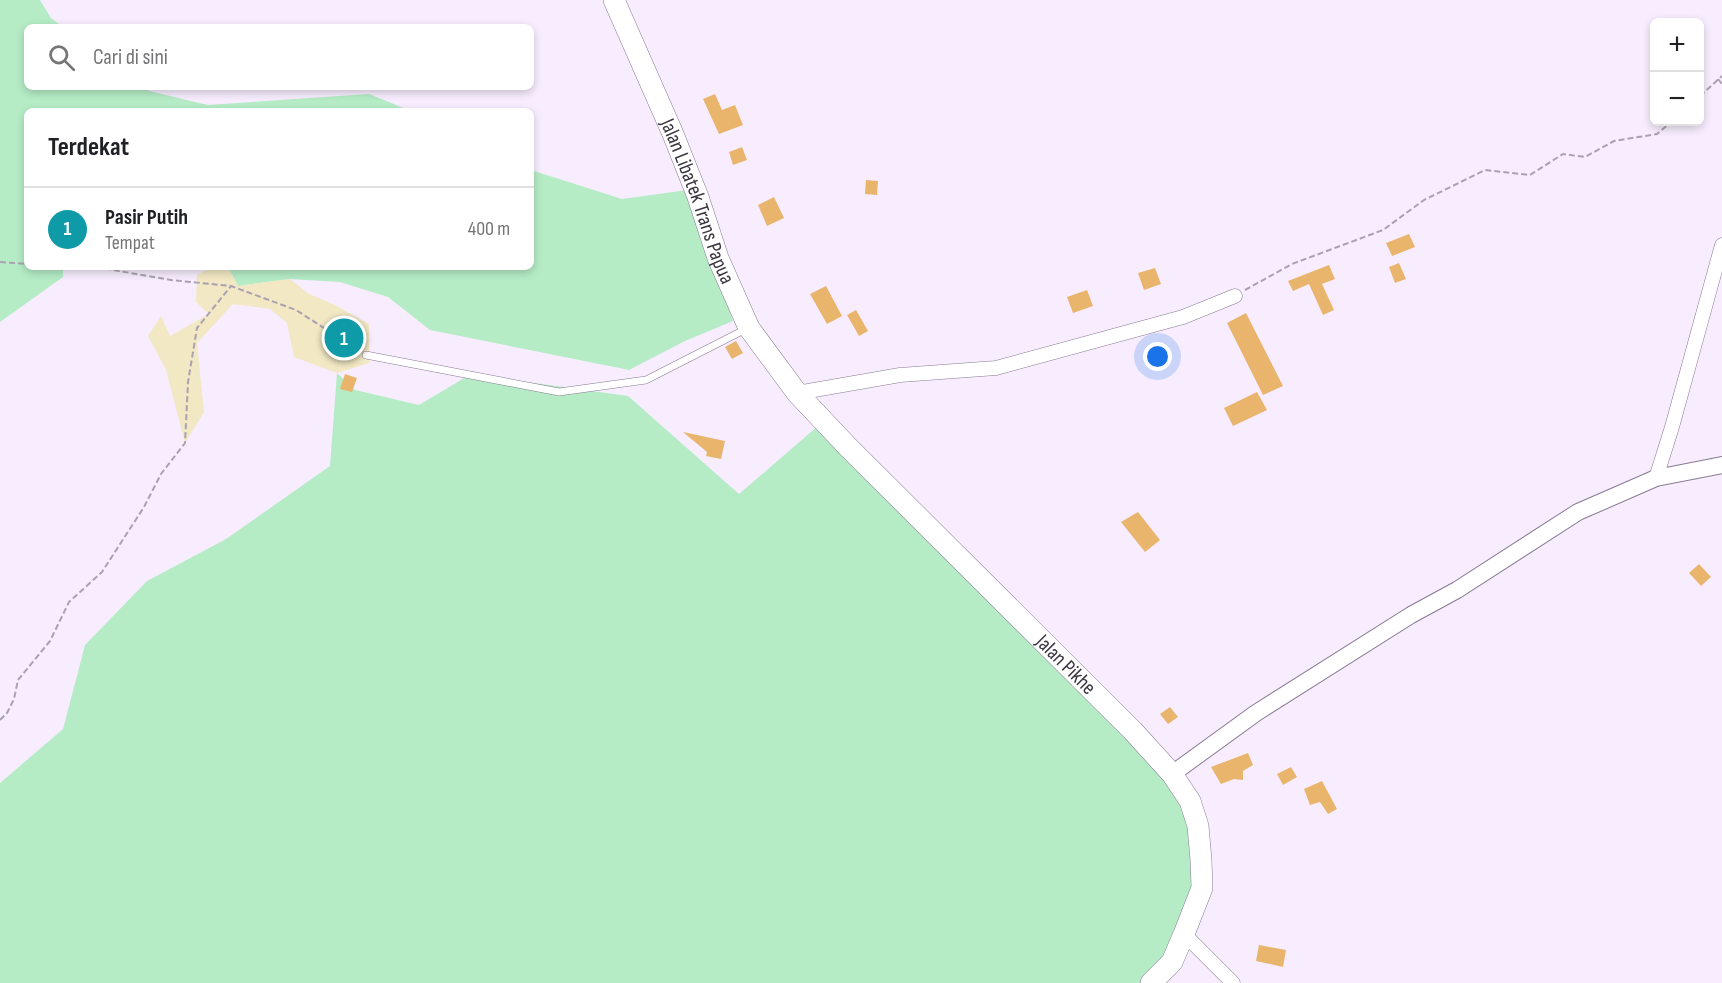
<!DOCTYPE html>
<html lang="id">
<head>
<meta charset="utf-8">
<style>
  body { margin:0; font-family:"Sofia Sans Condensed",sans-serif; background:#f2f2f2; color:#202124 }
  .controls { position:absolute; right:18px; top:18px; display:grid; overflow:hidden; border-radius:9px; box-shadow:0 3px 9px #0003 }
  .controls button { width:54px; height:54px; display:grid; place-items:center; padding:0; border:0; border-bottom:2px solid #e0e0e0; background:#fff; color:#202124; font:30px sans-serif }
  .you { position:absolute; left:1158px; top:357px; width:21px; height:21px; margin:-15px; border:4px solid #fff; border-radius:50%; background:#1a73e8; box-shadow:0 0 0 9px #1a73e833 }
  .badge { display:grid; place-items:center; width:39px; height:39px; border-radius:50%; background:#db2777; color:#fff; font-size:20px; font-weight:700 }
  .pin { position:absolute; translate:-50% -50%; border:3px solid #fff; box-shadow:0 2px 6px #0006 }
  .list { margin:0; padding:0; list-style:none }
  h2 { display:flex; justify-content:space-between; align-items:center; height:78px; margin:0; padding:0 24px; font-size:26px }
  h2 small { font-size:20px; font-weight:400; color:#757577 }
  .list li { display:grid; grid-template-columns:39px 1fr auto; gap:18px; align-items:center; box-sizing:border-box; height:84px; padding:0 24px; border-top:2px solid #e0e0e0 }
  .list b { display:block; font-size:22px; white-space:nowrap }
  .list p { margin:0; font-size:20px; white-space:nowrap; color:#757577 }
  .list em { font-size:20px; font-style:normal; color:#757577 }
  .icon { flex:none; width:33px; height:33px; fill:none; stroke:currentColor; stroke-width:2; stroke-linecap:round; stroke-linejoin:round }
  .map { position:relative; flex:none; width:1722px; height:983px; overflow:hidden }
  .search { position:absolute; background:#fff; box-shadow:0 3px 9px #0003; left:24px; top:24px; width:510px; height:66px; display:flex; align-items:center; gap:15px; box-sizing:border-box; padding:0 21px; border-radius:9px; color:#757577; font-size:22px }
  .panel { position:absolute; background:#fff; box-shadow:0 3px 9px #0003; left:24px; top:108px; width:510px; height:162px; border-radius:9px }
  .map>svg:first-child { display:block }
  .green { fill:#b5ecc6 }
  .sand { fill:#f2e8c3 }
  .building { fill:#e9b56d }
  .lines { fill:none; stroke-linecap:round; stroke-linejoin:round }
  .service-casing { stroke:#887a92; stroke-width:8 }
  .minor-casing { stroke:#887a92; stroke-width:15 }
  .tertiary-casing { stroke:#887a92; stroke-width:18 }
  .trunk-casing { stroke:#887a92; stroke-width:22 }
  .path { stroke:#aba2b1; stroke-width:2; stroke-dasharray:6 3; stroke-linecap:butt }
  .service { stroke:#fff; stroke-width:7 }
  .minor { stroke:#fff; stroke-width:14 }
  .tertiary { stroke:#fff; stroke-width:16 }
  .trunk { stroke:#fff; stroke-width:21 }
  .labels { text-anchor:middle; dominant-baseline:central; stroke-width:4.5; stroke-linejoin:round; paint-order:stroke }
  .street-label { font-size:21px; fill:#3c3641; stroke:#fff }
</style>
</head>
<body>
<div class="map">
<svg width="1722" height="983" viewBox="0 0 1722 983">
  <rect width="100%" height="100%" fill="#f7edfe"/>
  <path class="green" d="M0,0H40L51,18L63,27H27V87H144L149,91L208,105L369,94L411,111H27V267H63V277L0,322Z
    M531,170L622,199L687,190L733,321L685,341L629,370L430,330L388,297L340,282L290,279L238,286L228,267H531Z
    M337,373L355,390L419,405L471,374L628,396L739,494L819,425L1166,774L1192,816L1198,875L1169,949L1144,983H0V783L63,729L85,645L147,581L226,539L330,466Z"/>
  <path class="sand" d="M211,267H228L238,286L290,279L309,294L333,304L369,324V363L337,373L294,357L287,323L270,309L233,304L197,343L204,412L185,443L166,370L148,336L161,316L170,336L209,314L196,302L197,275Z"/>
  <path class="building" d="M715,94L722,110L735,105L743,125L719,134L703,99Z
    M742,147L747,160L733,165L729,152Z
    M866,180L878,181L877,195L865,194Z
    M774,197L784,218L767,226L758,205Z
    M1409,234L1415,247L1392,256L1386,243Z
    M1399,263L1406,279L1395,283L1389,267Z
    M1329,265L1335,279L1322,284L1334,310L1323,315L1309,284L1293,291L1288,281Z
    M1155,268L1161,284L1144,290L1138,273Z
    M826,286L842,316L827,324L810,294Z
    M1087,290L1093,306L1073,313L1067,297Z
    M856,310L868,331L859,336L847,315Z
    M1246,313L1283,386L1263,395L1227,323Z
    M736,341L743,353L732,359L725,347Z
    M345,374L357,378L352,392L340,389Z
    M1257,392L1267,410L1233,426L1224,408Z
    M683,432L725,441L721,459L706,456L707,452Z
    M1138,512L1160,540L1145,552L1121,522Z
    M1699,564L1711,577L1701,586L1689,573Z
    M1170,707L1178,717L1168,724L1160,714Z
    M1248,753L1253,765L1243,771V780L1234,779L1221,784L1211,767Z
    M1291,767L1297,777L1283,785L1277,774Z
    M1322,781L1337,809L1328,814L1320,802L1310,805L1304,789Z
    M1259,945L1286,950L1283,967L1256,961Z"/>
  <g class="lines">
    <defs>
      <path id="service" d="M366,355L559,392L646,380L746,329"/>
      <path id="minor" d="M797,393L900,375L996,368L1183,317L1235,296
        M1656,478L1672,427L1722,245
        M1184,934L1233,983"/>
      <path id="tertiary" d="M1172,774L1256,713L1411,615L1457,590L1578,512L1656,478L1722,465"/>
      <g id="trunk">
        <path id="s1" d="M614,0L673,134L698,197L718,258L749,328L797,393L848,447L1133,731L1172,774L1190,801L1198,826L1201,860L1202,888L1184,934L1172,962L1151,983"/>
      </g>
    </defs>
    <use href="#service" class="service-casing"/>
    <use href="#minor" class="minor-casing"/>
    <use href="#tertiary" class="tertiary-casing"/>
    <use href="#trunk" class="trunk-casing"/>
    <path class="path" d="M1718,79L1722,84
      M1700,96L1722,76
      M0,262L27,264
      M96,267L171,280L231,286L296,310L358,350
      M1245,290L1292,264L1383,230L1424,200L1485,170L1530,175L1563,154L1585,157L1614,141L1657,134L1671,122
      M0,720L7,713L14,699L18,680L50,641L69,602L102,572L144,507L161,474L185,443L188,382L197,328L231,286"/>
    <use href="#service" class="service"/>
    <use href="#minor" class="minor"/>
    <use href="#tertiary" class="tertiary"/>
    <use href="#trunk" class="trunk"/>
  </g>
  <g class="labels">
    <g class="street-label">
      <text stroke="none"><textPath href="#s1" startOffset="218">Jalan Libatek Trans Papua</textPath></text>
      <text stroke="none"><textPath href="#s1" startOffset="818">Jalan Pikhe</textPath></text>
    </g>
  </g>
</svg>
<div class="controls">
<button>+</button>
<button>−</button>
</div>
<div class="you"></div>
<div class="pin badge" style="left:344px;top:338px;background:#0f9aa8">1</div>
<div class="search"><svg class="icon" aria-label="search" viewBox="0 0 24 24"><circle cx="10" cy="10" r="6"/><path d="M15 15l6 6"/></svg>Cari di sini</div>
<section class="panel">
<h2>Terdekat<small></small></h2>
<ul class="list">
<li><span class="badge" style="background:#0f9aa8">1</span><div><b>Pasir Putih</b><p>Tempat</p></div><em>400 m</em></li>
</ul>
</section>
</div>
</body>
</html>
